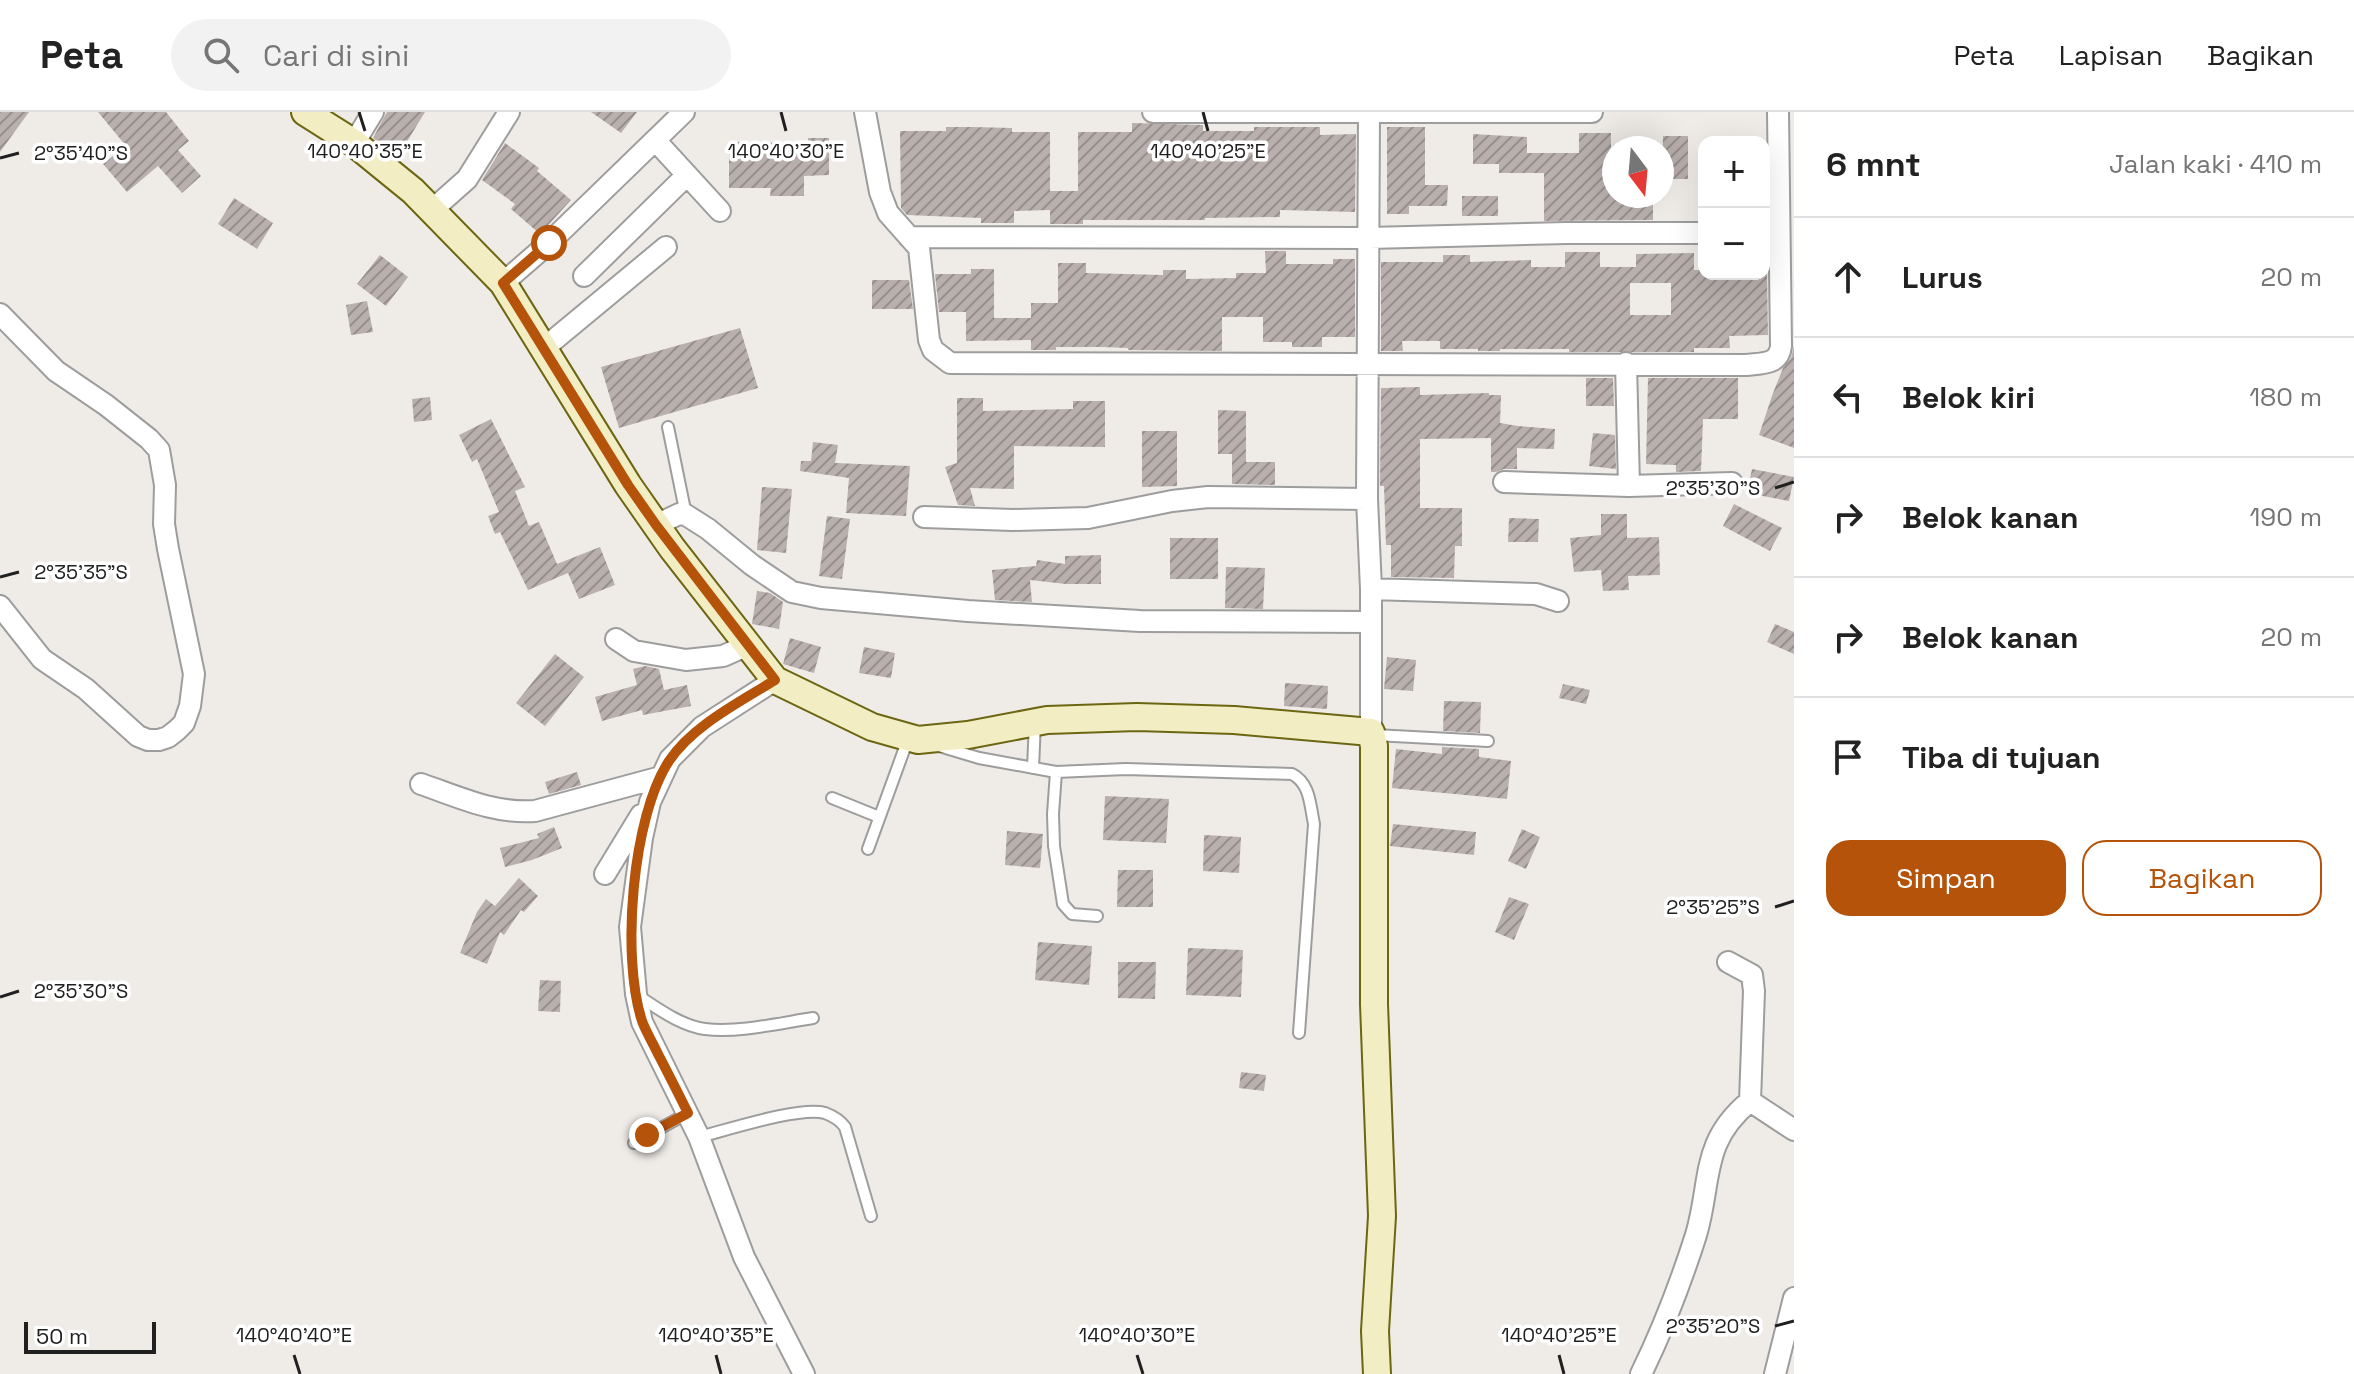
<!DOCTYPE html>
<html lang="id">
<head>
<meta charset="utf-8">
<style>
  body { margin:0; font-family:"Space Grotesk",sans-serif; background:#f2f2f2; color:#222 }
  .controls { position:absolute; right:24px; top:24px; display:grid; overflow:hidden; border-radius:16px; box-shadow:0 8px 32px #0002 }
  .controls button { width:72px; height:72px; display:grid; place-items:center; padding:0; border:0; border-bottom:2px solid #e0e0e0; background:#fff; color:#222; font:40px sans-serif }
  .compass { position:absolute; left:1602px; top:24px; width:72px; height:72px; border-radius:50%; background:#fff; box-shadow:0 8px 32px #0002; rotate:164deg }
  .scale { position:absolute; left:24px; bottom:20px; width:132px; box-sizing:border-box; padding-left:8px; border:4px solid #202020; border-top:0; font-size:22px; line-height:28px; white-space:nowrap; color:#202020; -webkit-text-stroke:6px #fff; paint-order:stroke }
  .stop { position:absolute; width:24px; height:24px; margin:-18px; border:6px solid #b45309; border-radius:50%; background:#fff }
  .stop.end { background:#b45309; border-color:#fff; box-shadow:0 2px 8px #0008 }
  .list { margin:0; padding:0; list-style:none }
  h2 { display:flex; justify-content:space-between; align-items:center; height:104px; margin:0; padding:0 32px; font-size:34px }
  h2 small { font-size:26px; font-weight:400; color:#767676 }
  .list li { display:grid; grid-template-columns:52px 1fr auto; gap:24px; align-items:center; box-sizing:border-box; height:120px; padding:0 32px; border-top:2px solid #e0e0e0 }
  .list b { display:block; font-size:30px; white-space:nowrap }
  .list em { font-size:26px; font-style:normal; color:#767676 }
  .actions { display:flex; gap:16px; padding:24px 32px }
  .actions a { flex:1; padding:18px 0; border:2px solid #b45309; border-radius:24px; text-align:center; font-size:28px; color:#b45309 }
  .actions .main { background:#b45309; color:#fff }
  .icon { flex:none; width:44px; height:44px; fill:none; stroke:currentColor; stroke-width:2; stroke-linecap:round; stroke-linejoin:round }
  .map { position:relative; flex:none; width:1794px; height:1262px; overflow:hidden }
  header { display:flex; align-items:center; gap:48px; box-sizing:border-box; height:112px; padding:0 40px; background:#fff; border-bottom:2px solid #e0e0e0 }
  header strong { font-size:38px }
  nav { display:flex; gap:44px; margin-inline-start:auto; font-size:28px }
  .search { width:560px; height:72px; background:#f2f2f2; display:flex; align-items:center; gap:20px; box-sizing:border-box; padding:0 28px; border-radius:44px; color:#767676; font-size:30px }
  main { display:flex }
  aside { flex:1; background:#fff }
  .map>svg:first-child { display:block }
  .building { fill:url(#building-hatch); fill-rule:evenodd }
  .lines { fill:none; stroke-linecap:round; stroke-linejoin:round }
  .lane-casing { stroke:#9d9d9d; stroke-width:14 }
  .street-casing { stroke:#9d9d9d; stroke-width:24 }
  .secondary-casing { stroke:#6c6612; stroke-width:30 }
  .lane { stroke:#fff; stroke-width:10 }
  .street { stroke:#fff; stroke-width:20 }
  .secondary { stroke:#f3edc3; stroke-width:26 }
  .route { stroke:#b45309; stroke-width:10 }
  .ticks { fill:none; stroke:#202020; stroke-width:3 }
  .ticks-label { font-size:20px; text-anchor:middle; fill:#202020; stroke:#fff; stroke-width:7; stroke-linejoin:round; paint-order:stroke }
</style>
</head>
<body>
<header>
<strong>Peta</strong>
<div class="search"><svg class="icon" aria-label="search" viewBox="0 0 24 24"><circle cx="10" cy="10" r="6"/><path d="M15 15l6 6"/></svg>Cari di sini</div>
<nav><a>Peta</a><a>Lapisan</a><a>Bagikan</a></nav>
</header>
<main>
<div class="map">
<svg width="1794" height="1262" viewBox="0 0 1794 1262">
  <defs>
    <pattern id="building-hatch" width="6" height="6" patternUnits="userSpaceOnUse" patternTransform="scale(2)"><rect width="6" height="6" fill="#b9b0ae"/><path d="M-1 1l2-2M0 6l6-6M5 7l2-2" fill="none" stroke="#968f8d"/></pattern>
  </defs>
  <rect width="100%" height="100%" fill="#efece8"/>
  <path class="building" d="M0,0H29L0,40Z
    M98,0H166L189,29L178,38L201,64L182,81L158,54L127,80L103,52L126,34Z
    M387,0H425L397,46L373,26Z
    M591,0H637L621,21Z
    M1132,11L1203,13V19H1254V15H1320V23L1356,22L1355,100L1280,98V105L1205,106V108H1083V112H1050V98L1014,99V111H981V106L907,103L901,96L900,19H946V15H973L1012,16V20H1050V79H1078V20H1132Z
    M1387,15H1425V73H1448L1447,94H1409V102H1387Z
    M1579,21H1611V84H1653V108L1544,109V61H1499V52H1473V22L1527,25V41H1579Z
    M1663,24H1688V67H1662Z
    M808,26H829V63L804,64V84H770L771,76H729V30L808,31Z
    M505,31L539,56L537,59L571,88L540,122L511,97L515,92L482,68Z
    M1462,84H1498V104H1462Z
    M234,86L273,111L257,137L218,112Z
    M1265,139H1286V152H1333V147H1355V225H1322V235H1292V230H1263V205H1222V239L1128,238V236L1102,235H1056V238H1031V228L966,229V200H939L935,162H971V157H994V206H1031V191H1058V151H1086V161L1163,163V158H1186V167L1236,166V161H1266Z
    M1565,140H1600V155H1636V142L1694,141V158H1704V162H1767L1768,223L1729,224L1730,236H1694V240H1569V237H1500V239H1478V237H1440V229H1402L1403,239H1381V150H1443V143H1470V150L1531,148V155H1565ZM1630,171H1671V203H1630Z
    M380,143L408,165L386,194L357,172Z
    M872,168H909L913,197H872Z
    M367,189L373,220L351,223L346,193Z
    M740,216L758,276L619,316L601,255Z
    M1794,234V336L1759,323L1773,281L1783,256L1791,246Z
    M1586,266H1613L1614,294H1586Z
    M1648,266H1738V307H1703L1701,359L1676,360V353L1646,352Z
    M1420,275V283L1489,281V283H1501L1500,311L1518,314L1555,317L1554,337L1517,336V357H1504L1496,360H1491V326L1420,327V396H1462V434H1455L1454,466L1391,465V433H1386L1384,374H1380L1381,276Z
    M430,285L432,308L414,310L412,287Z
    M957,286H983V299L1073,297V289H1105V335L1014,334V377L970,376L975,394L958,393L945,355L957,351Z
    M1218,298L1246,299V350H1275V373L1232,372V342H1218Z
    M491,307L525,375L515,379L529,414L539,410L557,452L600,435L615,473L579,487L568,461L528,478L500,420L495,422L488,404L499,400L477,347L472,350L459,323Z
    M1142,319H1177V374L1142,375Z
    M1593,321L1615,323L1616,357L1589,354Z
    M813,330L838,333L835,351L910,354L906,404L846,401L849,366L800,359L801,349H811Z
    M1752,357L1794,365L1789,389L1747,381Z
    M762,375L792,377L786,441L757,438Z
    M1734,392L1782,416L1770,439L1723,414Z
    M1601,402H1627V426L1659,425L1660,463L1628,464L1629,478L1603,479L1601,458L1574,460L1570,426L1601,423Z
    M827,404L850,407L842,467L819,464Z
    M1509,406L1539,407L1538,430H1508Z
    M1170,426H1218V467H1170Z
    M1101,443V472H1066L1030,468L1032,490L995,488L992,458L1036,454L1037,448L1065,452V444Z
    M1226,455L1265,456L1263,497L1225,496Z
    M757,479L770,481L783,490L779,517L752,512Z
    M1775,512L1794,520V542L1767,530Z
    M790,526L821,535L814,561L783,552Z
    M864,535L895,541L891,566L859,561Z
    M555,542L584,565L545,614L516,591Z
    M1387,545L1416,548L1413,579L1384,577Z
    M645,554L659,557L664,578L687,573L691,594L643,603L642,598L602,609L595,585L637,573L633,557Z
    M1285,571L1328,574L1327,597L1284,594Z
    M1563,572L1590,578L1586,592L1559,586Z
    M1444,589L1481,590L1480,621L1443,619Z
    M1442,635L1479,637V645L1511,649L1507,687L1392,676L1396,637L1442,642Z
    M577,660L581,673L549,682L545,670Z
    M1105,684L1169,687L1166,731L1103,728Z
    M1393,712L1476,720L1474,743L1390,734Z
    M554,715L562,736L532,748L505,755L500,736L539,726L537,722Z
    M1522,717L1540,725L1526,757L1508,749Z
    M1007,719L1043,722L1040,756L1005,753Z
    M1204,723L1241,725L1239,761L1203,759Z
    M1118,758H1153V795H1117Z
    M519,766L538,784L524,800L521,798L504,823L500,820L487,852L460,841L477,800L486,787L495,794Z
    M1509,785L1529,792L1514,828L1495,820Z
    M1038,830L1092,834L1089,873L1035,868Z
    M1188,836L1243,838L1241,885L1186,883Z
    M1118,850H1156L1155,887L1118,886Z
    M540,868L561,869L560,900L538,899Z
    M1241,960L1266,963L1264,979L1239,976Z"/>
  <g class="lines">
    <defs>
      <path id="lane" d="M668,315L686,403
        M1375,623L1488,629
        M939,634L979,646L1056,660L1126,657L1292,662C1310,671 1310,693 1314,712L1299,921
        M1033,656L1035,610
        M1056,660L1053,702L1054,734L1063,792L1072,802L1097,804
        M832,686L879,705
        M868,737L908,627
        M637,883C657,896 681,914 705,917C739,921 780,911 813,906
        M699,1025C727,1018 800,994 825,1001C833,1004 840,1008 845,1015L871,1104
        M634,1031L688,1001"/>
      <path id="street" d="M865,0L880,80L888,101L919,136L929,228L933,238L950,251L1746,253C1762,251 1779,253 1781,234L1778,0
        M1153,0H1592
        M1369,0L1367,387L1371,477V620
        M655,28L720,99
        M354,31L373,0
        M431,99L467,67L509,0
        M909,125L1369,126L1567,121H1704
        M584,164L687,63
        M503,171L549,131L684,0
        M0,202L56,259L106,293L149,327L159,338L165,373L164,412L168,437L194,562L190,594L184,611L177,618L168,625L159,628H148L138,624L86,577L42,547L0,494
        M543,237L666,135
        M1626,251L1629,374
        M1504,370L1629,374L1732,371
        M924,405L1013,408L1088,406L1172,389L1208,385L1367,387
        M656,413L679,402L686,403L708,417L752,453L792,480L821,486L968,499L1140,509L1370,510
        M1371,477L1536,482L1558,489
        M616,527L634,539L686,548L723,544L748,533
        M775,568L702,615L670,647L650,690L642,726L630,815L636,882L642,910L699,1025L744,1145L804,1262
        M421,672C459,685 494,702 535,699L661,665
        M605,762L641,703
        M1728,850L1752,863L1754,879L1750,989
        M1641,1262C1663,1217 1681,1170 1696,1123C1712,1069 1700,1030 1750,989L1794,1018
        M1775,1262L1794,1186"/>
      <path id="secondary" d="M305,0L354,31L413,79L503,171L628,373L672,436L775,568L872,615L918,628L968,623L1047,608L1137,605L1234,608L1371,620L1374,634V892L1382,1104L1375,1219L1377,1262"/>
    </defs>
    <use href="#lane" class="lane-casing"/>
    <use href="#street" class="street-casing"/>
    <use href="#secondary" class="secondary-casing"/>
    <use href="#lane" class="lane"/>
    <use href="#street" class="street"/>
    <use href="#secondary" class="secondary"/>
  </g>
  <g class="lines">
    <path class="route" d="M549,131L503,171L628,373L656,413L775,568C740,590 692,614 669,649C632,705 621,845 642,909C646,920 653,931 658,942C668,961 678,981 688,1001L647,1023"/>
  </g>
  <path class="ticks" d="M359,0L365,19M781,0L786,19M1203,0L1208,19M0,46L19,41M1775,376L1794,370M0,465L19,460M1775,795L1794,789M0,885L19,879M1775,1214L1794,1209M294,1243L300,1262M716,1243L721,1262M1137,1243L1143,1262M1559,1243L1564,1262"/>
  <g class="ticks-label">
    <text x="365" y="46">140°40'35"E</text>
    <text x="786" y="46">140°40'30"E</text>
    <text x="1208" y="46">140°40'25"E</text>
    <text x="81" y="48">2°35'40"S</text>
    <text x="1713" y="383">2°35'30"S</text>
    <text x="81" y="467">2°35'35"S</text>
    <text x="1713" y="802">2°35'25"S</text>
    <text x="81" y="886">2°35'30"S</text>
    <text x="1713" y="1221">2°35'20"S</text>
    <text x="294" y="1230">140°40'40"E</text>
    <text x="716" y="1230">140°40'35"E</text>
    <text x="1137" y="1230">140°40'30"E</text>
    <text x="1559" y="1230">140°40'25"E</text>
  </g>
</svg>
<div class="controls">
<button>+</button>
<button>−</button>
</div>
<svg class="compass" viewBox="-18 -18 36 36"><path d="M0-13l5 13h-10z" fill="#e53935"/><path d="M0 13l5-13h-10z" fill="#767676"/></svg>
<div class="scale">50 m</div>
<div class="stop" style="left:549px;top:131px"></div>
<div class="stop end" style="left:647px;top:1023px"></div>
</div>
<aside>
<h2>6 mnt<small>Jalan kaki · 410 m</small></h2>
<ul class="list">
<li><svg class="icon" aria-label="ahead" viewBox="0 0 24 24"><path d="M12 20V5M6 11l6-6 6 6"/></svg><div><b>Lurus</b></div><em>20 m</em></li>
<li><svg class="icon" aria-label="left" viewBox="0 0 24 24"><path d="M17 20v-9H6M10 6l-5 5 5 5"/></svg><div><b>Belok kiri</b></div><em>180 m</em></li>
<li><svg class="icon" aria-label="right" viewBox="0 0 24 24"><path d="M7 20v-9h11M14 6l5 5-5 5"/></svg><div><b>Belok kanan</b></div><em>190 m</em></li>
<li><svg class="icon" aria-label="right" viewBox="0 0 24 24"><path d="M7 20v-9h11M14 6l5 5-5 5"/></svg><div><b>Belok kanan</b></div><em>20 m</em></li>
<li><svg class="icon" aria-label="arrive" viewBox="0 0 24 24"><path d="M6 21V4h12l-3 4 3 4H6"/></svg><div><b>Tiba di tujuan</b></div></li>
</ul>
<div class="actions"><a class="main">Simpan</a><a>Bagikan</a></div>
</aside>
</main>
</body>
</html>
